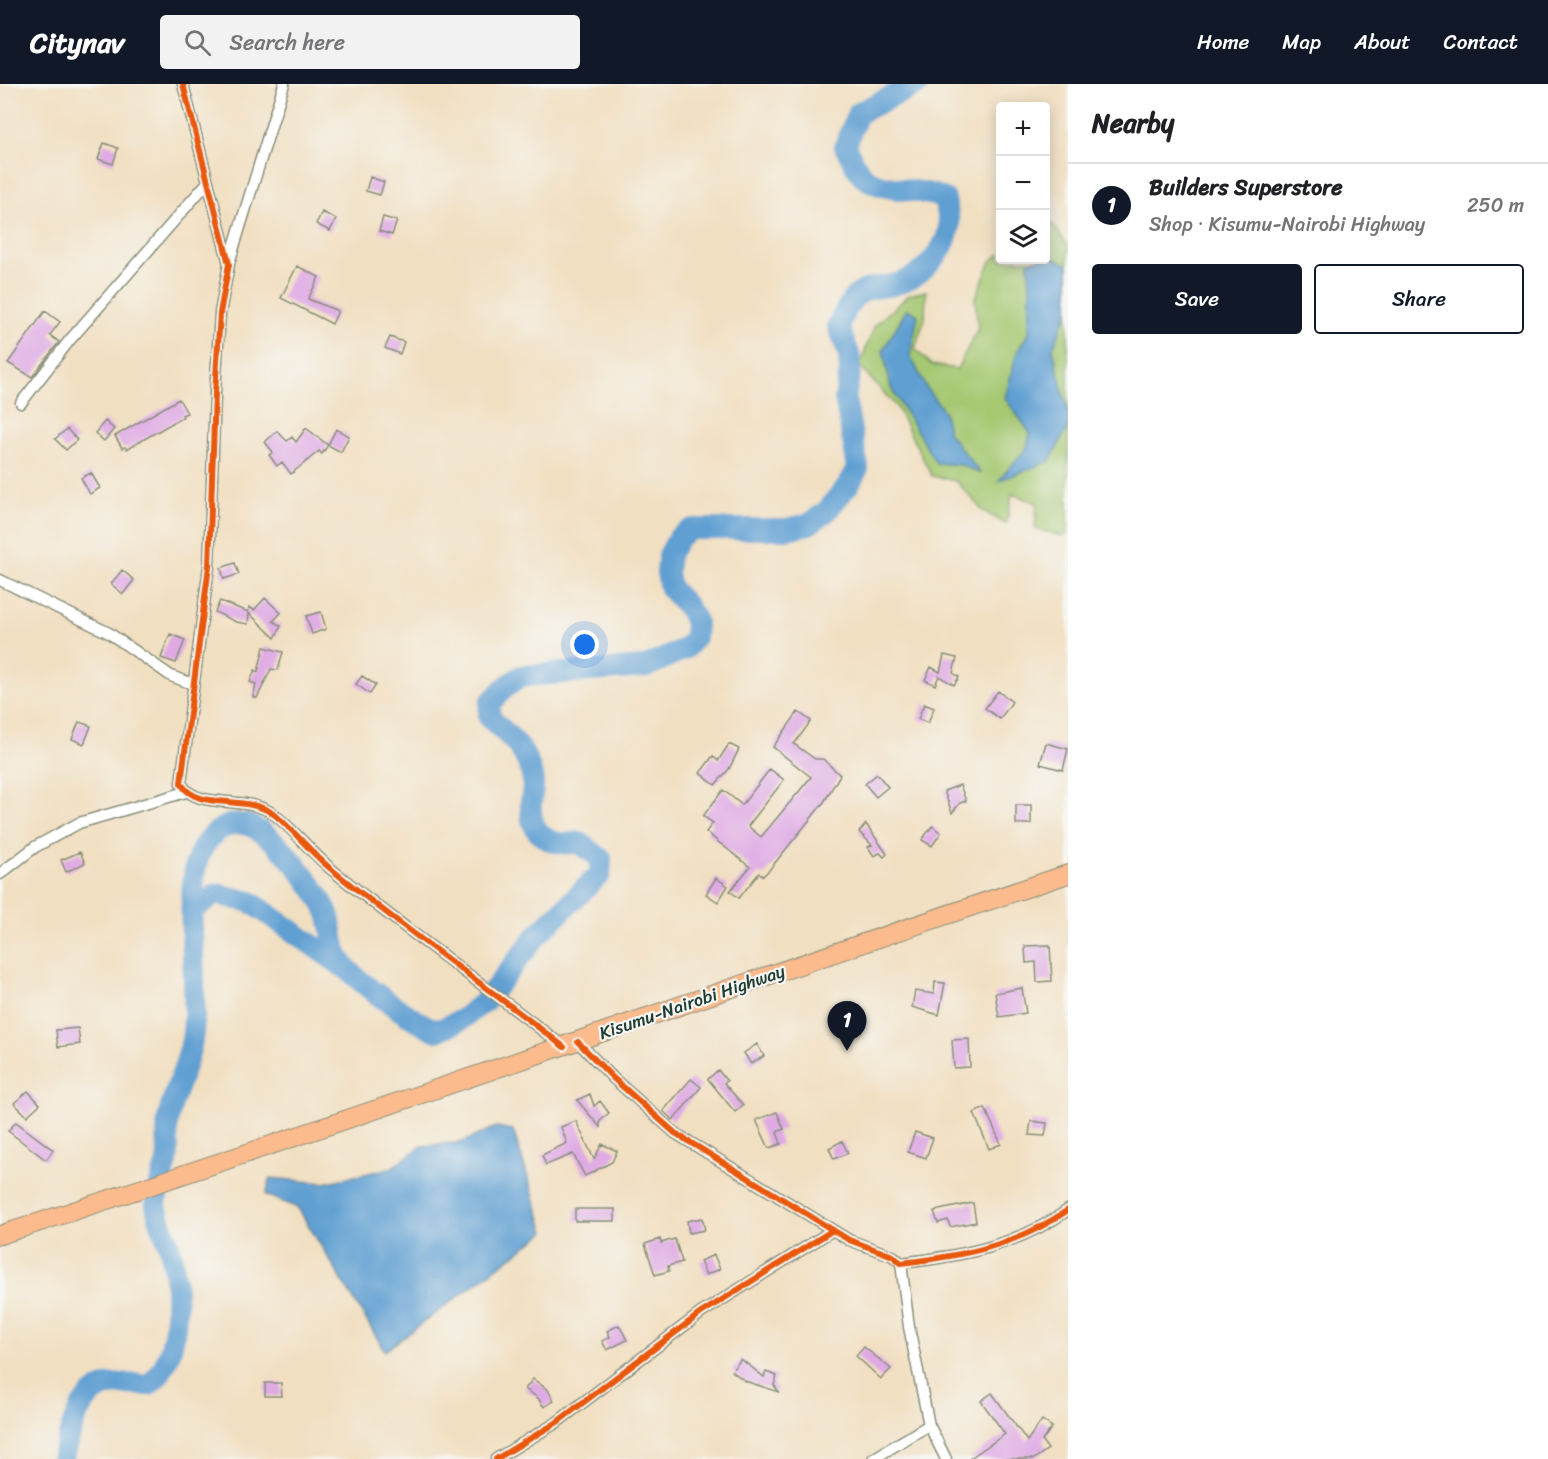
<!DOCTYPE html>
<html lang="en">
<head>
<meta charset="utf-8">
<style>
  body { margin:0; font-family:Sriracha,sans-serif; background:#f2f2f2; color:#202124 }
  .controls { position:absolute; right:18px; top:18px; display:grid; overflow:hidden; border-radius:6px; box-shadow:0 3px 15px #0003 }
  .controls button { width:54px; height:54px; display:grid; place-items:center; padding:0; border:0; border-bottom:2px solid #e0e0e0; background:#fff; color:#202124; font:30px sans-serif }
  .you { position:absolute; left:585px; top:561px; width:21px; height:21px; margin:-15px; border:4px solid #fff; border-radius:50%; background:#1a73e8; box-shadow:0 0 0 9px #1a73e833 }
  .badge { display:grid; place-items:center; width:39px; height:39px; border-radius:50%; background:#111827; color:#fff; font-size:20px; font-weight:700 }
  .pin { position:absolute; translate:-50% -50px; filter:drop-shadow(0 2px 3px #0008) }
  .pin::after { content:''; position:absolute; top:32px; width:21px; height:18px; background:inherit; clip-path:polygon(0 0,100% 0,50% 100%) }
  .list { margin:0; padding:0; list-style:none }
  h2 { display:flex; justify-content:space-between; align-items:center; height:78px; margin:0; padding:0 24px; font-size:26px }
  h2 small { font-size:20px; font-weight:400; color:#757577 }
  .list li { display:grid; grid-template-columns:39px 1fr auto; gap:18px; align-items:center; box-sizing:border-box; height:84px; padding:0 24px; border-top:2px solid #e0e0e0 }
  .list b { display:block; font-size:22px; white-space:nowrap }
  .list p { margin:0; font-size:20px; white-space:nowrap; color:#757577 }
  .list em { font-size:20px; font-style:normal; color:#757577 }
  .actions { display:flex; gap:12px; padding:18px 24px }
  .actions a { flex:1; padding:14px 0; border:2px solid #111827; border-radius:6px; text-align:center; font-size:21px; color:#111827 }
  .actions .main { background:#111827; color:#fff }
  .icon { flex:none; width:33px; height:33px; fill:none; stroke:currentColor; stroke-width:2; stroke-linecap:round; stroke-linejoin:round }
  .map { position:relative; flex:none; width:1068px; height:1375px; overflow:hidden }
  header { display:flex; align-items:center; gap:36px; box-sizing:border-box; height:84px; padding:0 30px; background:#111827; color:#fff }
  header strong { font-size:28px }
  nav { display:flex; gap:33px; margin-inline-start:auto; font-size:21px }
  .search { width:420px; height:54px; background:#f2f2f2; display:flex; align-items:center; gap:15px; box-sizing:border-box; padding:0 21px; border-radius:6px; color:#757577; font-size:22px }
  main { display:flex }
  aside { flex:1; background:#fff }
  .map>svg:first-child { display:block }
  .green { fill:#a5c871; stroke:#628252; stroke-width:1.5 }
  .water { fill:#5f9fd2; stroke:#3f6e83; stroke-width:1.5 }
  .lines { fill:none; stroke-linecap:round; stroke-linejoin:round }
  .river { stroke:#5f9fd2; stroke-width:22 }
  .building { fill:#dfaae4 }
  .street-casing { stroke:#888e7a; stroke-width:13 }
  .highway-casing { stroke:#888e7a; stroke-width:20 }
  .street { stroke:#fff; stroke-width:10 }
  .highway { stroke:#fbbb8d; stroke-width:18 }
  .cycleway-casing { stroke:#f6f6f2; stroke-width:10 }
  .cycleway { stroke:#e8590c; stroke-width:6 }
  .labels { text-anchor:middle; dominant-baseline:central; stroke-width:4.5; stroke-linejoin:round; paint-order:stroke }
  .street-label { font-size:18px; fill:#1f3d34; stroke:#f6f6f2 }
</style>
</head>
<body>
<header>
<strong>Citynav</strong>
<div class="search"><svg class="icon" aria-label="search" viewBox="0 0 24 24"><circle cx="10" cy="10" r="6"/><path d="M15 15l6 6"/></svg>Search here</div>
<nav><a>Home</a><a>Map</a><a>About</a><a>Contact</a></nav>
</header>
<main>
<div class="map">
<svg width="1068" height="1375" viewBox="0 0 1068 1375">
  <rect width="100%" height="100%" fill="#f6f6f2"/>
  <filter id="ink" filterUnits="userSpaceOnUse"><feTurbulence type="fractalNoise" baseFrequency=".0167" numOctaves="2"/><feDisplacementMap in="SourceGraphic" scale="12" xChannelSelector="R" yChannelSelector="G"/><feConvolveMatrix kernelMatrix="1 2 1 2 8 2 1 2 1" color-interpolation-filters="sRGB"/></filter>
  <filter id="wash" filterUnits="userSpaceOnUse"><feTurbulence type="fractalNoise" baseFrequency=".008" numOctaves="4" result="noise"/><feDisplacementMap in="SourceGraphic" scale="24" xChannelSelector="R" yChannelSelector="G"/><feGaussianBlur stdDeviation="1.35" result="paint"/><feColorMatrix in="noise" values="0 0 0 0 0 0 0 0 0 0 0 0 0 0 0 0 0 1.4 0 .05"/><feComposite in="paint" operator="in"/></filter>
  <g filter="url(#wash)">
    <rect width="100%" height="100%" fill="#f1dfc1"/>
    <path class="green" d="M1048,134L1068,162V450L1062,452L1035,445L1037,419L1012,410L1006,440L983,427L956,397L932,392L896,322L859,282L875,241L909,211L926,207L925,233L915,265L932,281L957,285L978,244L975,215L991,177L1000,170V176H1046V135Z"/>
    <path class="water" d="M1050,172L1068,181V227L1053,264L1068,331V343L1050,377L998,397L1027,364L1030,349L1005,314L1017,268L1029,248L1030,205L1028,178Z
      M907,225L918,231L910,271L927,305L944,327L948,348L981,390L962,381L936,379L891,304L883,266Z
      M496,1043L513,1046L545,1148L385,1267L298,1124L266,1111L270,1094L324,1099L391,1084L422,1062L463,1058Z"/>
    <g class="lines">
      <path class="river" d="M193,825L216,810L251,818L345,884
        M62,1375C71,1348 77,1308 111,1301C123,1299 136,1301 149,1301C182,1275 179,1207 171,1168C167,1153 158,1136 156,1121C156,1107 164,1090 167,1077C170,1064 165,1050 168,1036C173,1006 190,979 193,949C199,896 185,830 196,781C201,759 222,734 247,741C273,747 319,806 328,830C333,844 332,862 339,874C353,897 412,936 437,947L461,936L485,917L538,850L600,790L601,775L579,758C551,764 529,751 531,720C531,712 535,701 532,692C525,662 509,653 489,633L490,619L503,605L521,592L646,583L686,564L695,553L696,537L686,521L670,504L667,489L669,471L679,453L692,445H786L809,440L826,428L849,400L858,384L845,314L850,287L849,270L838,242C843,233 849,217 857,211C869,202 880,204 893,201C919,195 945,170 949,143C950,135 946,124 945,115C921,103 878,109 862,91C855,83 851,72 845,63L858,29L918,0"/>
    </g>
    <g id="blocks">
      <path class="building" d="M104,59L118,64L113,80L98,75Z
        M370,93L384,98L380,111L366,107Z
        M322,128L336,135L330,147L316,140Z
        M383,133L397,137L392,151L379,147Z
        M297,182L319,193L308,215L338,227L332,240L281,214Z
        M45,227L60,238L50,251L59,258L32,293L8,279Z
        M390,253L404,258L400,270L385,264Z
        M179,315L187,329L182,331L183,333L127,365L125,363L122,364L115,352Z
        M105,337L114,345L104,357L95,349Z
        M306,344L328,361L336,345L349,352L341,368L328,361L322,370L319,367L291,390L282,378L277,382L269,371L273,368L265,358L277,347L287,357L292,353L296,358Z
        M67,345L77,356L66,366L55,355Z
        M91,389L100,404L90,410L81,394Z
        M235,479L239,490L224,495L221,484Z
        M122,486L134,496L123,510L111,500Z
        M265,514L281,529L273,537L281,542L275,554L249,529L248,540L236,538L215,528L220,517L248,528L249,523L254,526Z
        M321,528L326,545L312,550L306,532Z
        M170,550L185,556L176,579L161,574Z
        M264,563L283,568L278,586L271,585L257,614L253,613L256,600L250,598L255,586L258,588Z
        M944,571L957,574L953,589L959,593L954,601L939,592L935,601L925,596L931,583L940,588Z
        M362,592L376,601L370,610L356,600Z
        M998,607L1012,618L1000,635L985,624Z
        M924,620L934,624L928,639L918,635Z
        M798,628L811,637L794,660L815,675H823L840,691L824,718L770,785L763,792L759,789L739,814L730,807L750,783L706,748L713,739L703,732L723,706L742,721L770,685L784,696L748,742L761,753L811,693L773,663Z
        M79,638L91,642L84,660L72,655Z
        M1046,659L1068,665L1063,686L1040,680Z
        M729,660L739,665L729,685L715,701L700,689L713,672L718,677Z
        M877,690L888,703L876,713L865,700Z
        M960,701L966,717L960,719L952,729L944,707Z
        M1016,721H1031V740H1016Z
        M866,740L887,770L884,773L880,769L874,772L868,763L872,761L859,748Z
        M932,742L941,749L932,762L922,756Z
        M80,768L85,779L66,788L61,776Z
        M716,794L728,802L718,818L706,810Z
        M1050,861L1052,897L1037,898L1036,878L1026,879L1025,862Z
        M935,898L945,899L939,931L912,923L915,907L934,910Z
        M1022,904L1026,929L999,933L995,909Z
        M78,944L80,960L58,963L56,946Z
        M969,955L970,983L954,984L952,956Z
        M757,960L764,972L751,980L744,969Z
        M718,986L727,997L724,999L743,1021L735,1028L708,995Z
        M691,995L701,1003L673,1036L663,1027Z
        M28,1007L40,1020L27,1032L14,1019Z
        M590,1010L594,1022L600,1017L609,1029L600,1037V1043L577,1016Z
        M985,1024L1001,1060L989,1065L974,1029Z
        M777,1028L784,1045L777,1048L781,1060L769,1064L756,1036Z
        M576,1037L594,1075L602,1060L617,1067L612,1078L585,1092L573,1070L546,1081L542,1071L567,1059L561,1043Z
        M1031,1037L1047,1039L1045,1052L1029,1051Z
        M16,1038L53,1066L46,1076L8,1047Z
        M915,1048L933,1054L926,1074L908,1068Z
        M842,1057L848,1069L834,1075L829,1064Z
        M973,1119L976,1138L950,1143L948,1136L938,1139L934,1127Z
        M575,1125H615V1137H575Z
        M702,1134L705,1146L689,1149L687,1137Z
        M660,1155L661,1159L675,1155L682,1178L668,1182L669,1187L655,1191L645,1160Z
        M714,1171L720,1185L706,1191L700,1177Z
        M619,1241L627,1256L607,1266L602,1257L610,1253L607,1247Z
        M864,1263L891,1285L881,1295L856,1272Z
        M741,1275L764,1293L766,1288L777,1292L774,1301L779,1308L745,1297L732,1287Z
        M533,1295L548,1306L554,1317L544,1323L538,1314L525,1305Z
        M265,1299H281L282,1312H265Z
        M992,1309L1027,1357L1042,1336L1052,1343L1042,1357L1048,1365L1034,1375H969L1005,1350L981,1317Z"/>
    </g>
  </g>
  <g filter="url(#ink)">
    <use href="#blocks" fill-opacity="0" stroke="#888e7a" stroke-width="1.5"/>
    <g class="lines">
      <defs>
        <path id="street" d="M183,0L229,180L220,229L215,309L209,482L181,699C196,728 247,709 275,731C295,747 311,768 331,785C407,847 487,903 564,963
          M229,179L284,0
          M21,319L69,257L208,98
          M0,496L109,549L171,592L190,599
          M0,790L35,763L79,739L186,708
          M578,958L613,994L675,1049L849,1156L893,1172L901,1179C962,1172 1017,1162 1068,1126
          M901,1179L909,1243L929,1341L946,1375
          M496,1375L556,1339L701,1229L833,1146
          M873,1375L929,1341"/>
        <path id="highway" d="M0,1151C357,1035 712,909 1068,790"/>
      </defs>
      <use href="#street" class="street-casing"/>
      <use href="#highway" class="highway-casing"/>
      <use href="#street" class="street"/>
      <use href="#highway" class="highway"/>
      <defs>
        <path id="cycleway" d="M183,0L229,180L220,229L215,309L209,482L181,699C196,728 247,709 275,731C295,747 311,769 331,785C407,847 487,903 564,963
          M578,958L613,994L675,1049L849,1156L893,1172L901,1179C962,1172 1017,1162 1068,1126
          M496,1375L556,1339L701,1229L833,1146"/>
      </defs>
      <use href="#cycleway" class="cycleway-casing"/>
      <use href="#cycleway" class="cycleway"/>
    </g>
  </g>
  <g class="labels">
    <g class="street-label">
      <text transform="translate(692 918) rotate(-19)">Kisumu-Nairobi Highway</text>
    </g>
  </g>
</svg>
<div class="controls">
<button>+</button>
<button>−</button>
<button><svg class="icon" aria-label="layers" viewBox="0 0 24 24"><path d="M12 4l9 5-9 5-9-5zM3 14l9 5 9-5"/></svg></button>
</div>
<div class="you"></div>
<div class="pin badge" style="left:847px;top:967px">1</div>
</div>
<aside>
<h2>Nearby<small></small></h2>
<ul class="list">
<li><span class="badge">1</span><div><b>Builders Superstore</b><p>Shop · Kisumu-Nairobi Highway</p></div><em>250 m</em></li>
</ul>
<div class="actions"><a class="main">Save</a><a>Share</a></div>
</aside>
</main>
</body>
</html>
